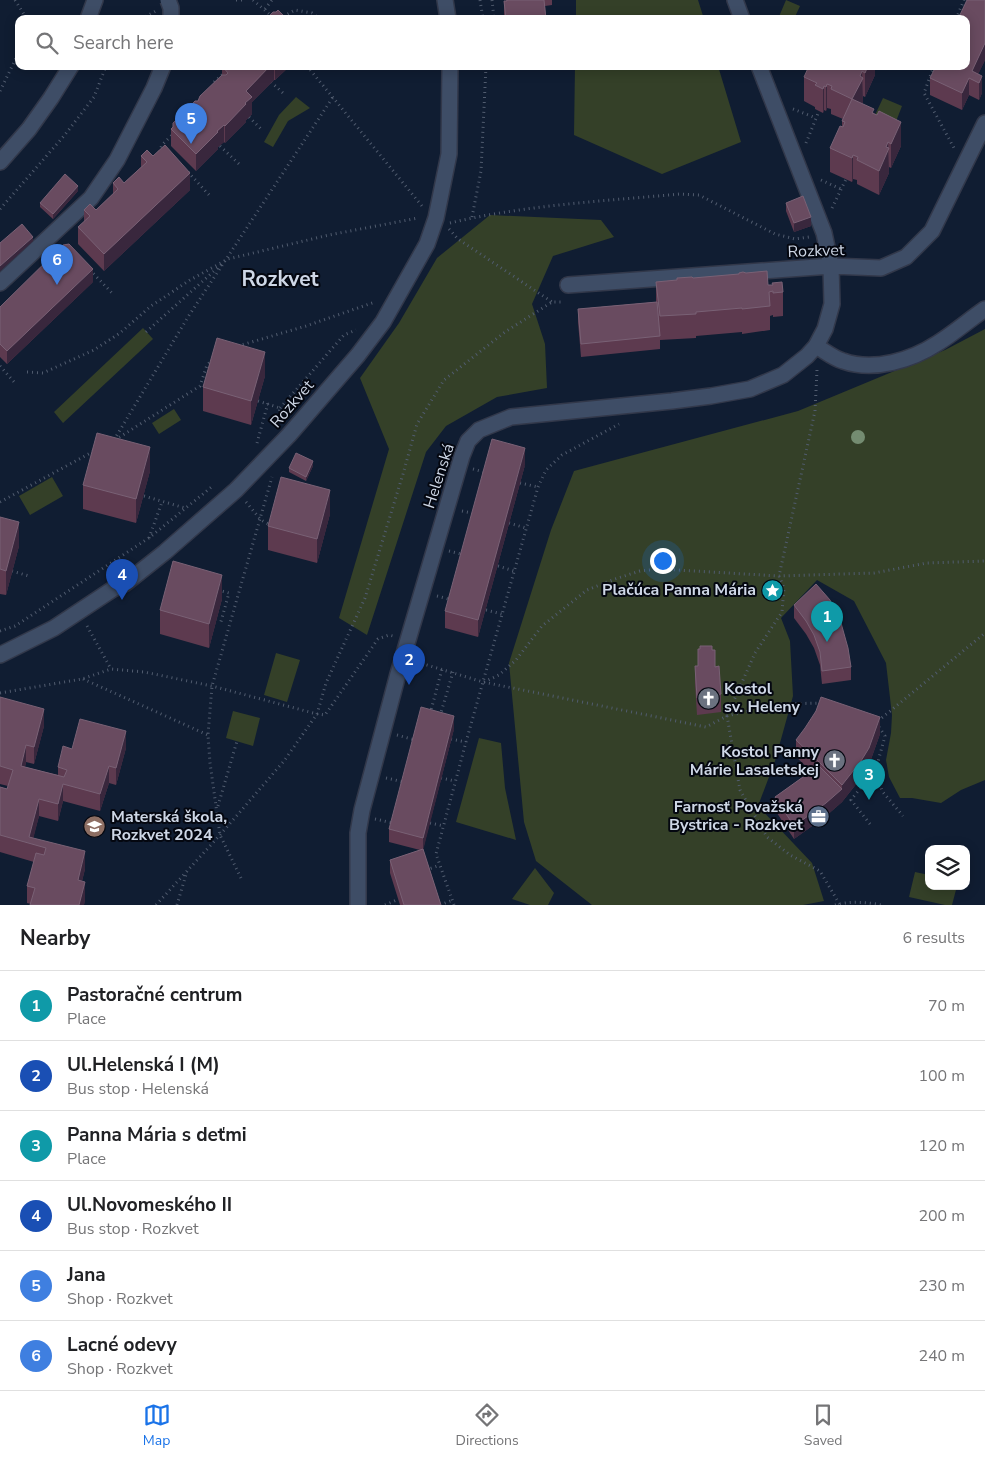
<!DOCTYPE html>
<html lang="en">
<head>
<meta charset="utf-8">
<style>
  body { margin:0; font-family:"Nunito Sans",sans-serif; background:#f6f6f6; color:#202124 }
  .controls { position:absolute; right:15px; bottom:15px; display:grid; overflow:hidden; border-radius:10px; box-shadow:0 2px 12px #0003 }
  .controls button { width:45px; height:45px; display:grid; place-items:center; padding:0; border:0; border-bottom:1px solid #e0e0e0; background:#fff; color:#202124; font:25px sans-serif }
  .you { position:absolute; left:662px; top:560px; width:18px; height:18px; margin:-12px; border:4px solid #fff; border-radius:50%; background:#1a73e8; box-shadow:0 0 0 8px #1a73e833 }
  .badge { display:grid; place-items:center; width:32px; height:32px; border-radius:50%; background:#1a73e8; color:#fff; font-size:16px; font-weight:700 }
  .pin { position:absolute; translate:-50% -41px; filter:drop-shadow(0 1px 2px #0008) }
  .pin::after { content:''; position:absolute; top:26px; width:18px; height:15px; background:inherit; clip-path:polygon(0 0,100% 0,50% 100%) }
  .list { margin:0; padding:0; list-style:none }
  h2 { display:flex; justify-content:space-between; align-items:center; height:65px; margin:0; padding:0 20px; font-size:21px }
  h2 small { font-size:16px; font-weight:400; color:#757577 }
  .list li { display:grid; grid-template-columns:32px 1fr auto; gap:15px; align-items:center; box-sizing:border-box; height:70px; padding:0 20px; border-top:1px solid #e0e0e0 }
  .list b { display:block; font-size:19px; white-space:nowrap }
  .list p { margin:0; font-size:16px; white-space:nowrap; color:#757577 }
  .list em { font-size:16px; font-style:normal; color:#757577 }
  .icon { flex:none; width:28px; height:28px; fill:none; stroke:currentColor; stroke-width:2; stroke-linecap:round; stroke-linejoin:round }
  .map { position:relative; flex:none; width:985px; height:905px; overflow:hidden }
  .search { position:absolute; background:#fff; box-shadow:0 2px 12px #0003; left:15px; right:15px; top:15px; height:55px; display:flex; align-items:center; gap:12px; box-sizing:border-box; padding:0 18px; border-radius:10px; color:#757577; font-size:19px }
  .sheet { height:485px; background:#fff }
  nav { display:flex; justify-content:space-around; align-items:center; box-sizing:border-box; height:70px; border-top:1px solid #e0e0e0; background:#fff; font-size:14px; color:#757577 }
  nav a { display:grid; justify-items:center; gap:2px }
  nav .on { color:#1a73e8 }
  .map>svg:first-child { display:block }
  .green { fill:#344028 }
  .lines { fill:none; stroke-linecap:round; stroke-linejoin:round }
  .minor-casing { stroke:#32384a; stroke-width:18 }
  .path { stroke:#515c6f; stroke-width:3; stroke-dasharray:1 4; stroke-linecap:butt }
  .minor { stroke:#3e4d66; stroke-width:15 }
  .minor-bridge-casing { stroke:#32384a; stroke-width:18; stroke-linecap:butt }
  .minor-bridge { stroke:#3e4d66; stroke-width:15 }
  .tree { fill:#748c71 }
  .wall { fill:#5d3a4f }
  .shaded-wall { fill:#39273d }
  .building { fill:#694b60; stroke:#796175 }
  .labels { text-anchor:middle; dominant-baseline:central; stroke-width:4; stroke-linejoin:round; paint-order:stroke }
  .street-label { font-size:16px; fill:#ced7e6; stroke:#040710 }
  .poi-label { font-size:16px; font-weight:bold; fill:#ced7e6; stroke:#040710; text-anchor:end }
  .district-label { font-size:21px; font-weight:bold; fill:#ced7e6; stroke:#040710 }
</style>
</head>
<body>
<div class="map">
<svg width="985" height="905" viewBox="0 0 985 905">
  <rect width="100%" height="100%" fill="#101d32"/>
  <path class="green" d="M576,0H698L704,19H576Z
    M786,0L800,6L794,19H778Z
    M575,66H718L741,142L662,174L574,135Z
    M296,97L310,108L288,121L273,147L264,142L279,115Z
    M883,98L902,106L895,124L875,115Z
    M490,215L601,220L614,237L553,256L532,304L545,344L547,388L497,397L446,426L426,452L367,635L339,618L389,449L360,378L399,323L437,258Z
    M143,328L153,339L63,423L54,412Z
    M985,329V780L961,790L941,803L912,798H900L889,777L886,760L891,733L892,715L886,663L854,601L817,580L781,618L790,641L793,696L775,761L758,806L812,863L824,901L803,905H592L536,861L524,822L509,663L551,530L574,471L798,411L945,350Z
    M174,409L181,420L159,434L152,423Z
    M52,477L63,496L30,515L19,496Z
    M276,653L300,660L287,702L264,695Z
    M233,711L260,718L253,746L226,738Z
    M479,738L501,743L505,788L516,840L456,822Z
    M535,868L554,893L548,905H530L512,899Z
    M915,872L929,875V886H957L952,905H945L909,897Z"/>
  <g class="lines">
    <defs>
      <path id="minor" d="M445,0L448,19
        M735,0L742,19
        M88,19L95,0
        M0,162L29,129L51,98L71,66
        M0,283L91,198L117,160L154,88L163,66
        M568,285L831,266L881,268L906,257L932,231L985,123
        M816,346C825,351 833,358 843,361C874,372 912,360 938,343C954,333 969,320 985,309
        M0,655L54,628L113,589L126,583L165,552L236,490L289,435L358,355L383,322L427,244L436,218L449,154L450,66
        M358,905V833L362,810L398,674L462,456L468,441L479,430L511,417L672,401L711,396L750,389L783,375L807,356L816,346L825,329L832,304L831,266L824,233L759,66"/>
    </defs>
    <use href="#minor" class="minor-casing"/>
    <path class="path" d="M15,0L27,19
      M236,0H244
      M253,0L275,19
      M480,0L483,19
      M492,0L494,19
      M265,9L272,0
      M141,19L156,11
      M279,19L295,10L312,13L320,19
      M956,19L964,0
      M307,66L422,206
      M934,66L924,93L954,148
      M271,82L283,93
      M215,86L213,83L224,73
      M0,91L19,52
      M793,109L816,118
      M249,117L263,131
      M806,143L819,111
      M220,146L239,164
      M159,152L162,145L173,134
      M188,172L210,196
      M821,180L841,189
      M832,208L846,179
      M0,209L64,136L94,97L106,66
      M472,217L481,171L486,66
      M450,223C525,205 604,201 680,194L699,195L775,234L795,239L809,237
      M449,229L458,239L552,302
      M90,270L112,293
      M146,332L223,263
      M238,346L306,326L375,302
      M0,366L15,383
      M817,370L815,411L779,576L784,588L782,612L755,653L727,716L740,790L767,837L790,855L820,871L840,905
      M27,372L43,373L94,350L120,333L151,306L190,280L228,259L329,235L418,218
      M258,401L280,408L277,422
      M280,408L344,335L356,330
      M114,440L188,317L333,97
      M115,440L200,386L207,365L211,361
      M257,443L268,403
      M473,469L487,473
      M520,483L538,487
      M144,496L185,508
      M0,502L94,451
      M246,502L261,520L272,526
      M462,511L476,514
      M509,523L526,528
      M149,538L162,502
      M449,551L465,555
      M498,566L514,571
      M12,571L29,576
      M218,590L229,593L220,625
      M437,596L452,600
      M486,610L502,614
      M87,626L111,669
      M0,631L15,626L149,538L214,485
      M417,662L483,682L706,727L727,716L778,704L822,703
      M83,679L208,735
      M484,682L499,675L516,660L542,626L587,590L615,579L640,571L660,569L779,576L874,573L927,563L985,561
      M0,693L82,679L111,669L144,672L212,686L317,714L325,715L378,639L389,635L393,636
      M430,714L442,669
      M440,716L453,672
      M878,721L985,633
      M879,727L885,736L876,769L882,791L903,816
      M397,735L415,740
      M451,739L466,742
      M386,778L404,782
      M441,778L455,781
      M218,806L237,741
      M375,819L393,823
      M430,823L444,826
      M870,824L851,800L875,770
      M426,870L440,865
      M241,878L220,835L210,763L208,735L212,686L272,477
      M156,905L220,835L284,761L317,714L326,683L365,598L403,474L417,424L444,380L505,332L552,302H564
      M177,905L187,871
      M385,905L399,899
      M440,905L453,900
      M454,905L436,854L466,742L538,487L546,470L562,455L619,424
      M835,905C849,901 867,902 881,905"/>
    <use href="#minor" class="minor"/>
    <defs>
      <path id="minor-bridge" d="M168,0L171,8V19"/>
    </defs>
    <use href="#minor-bridge" class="minor-bridge-casing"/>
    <use href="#minor-bridge" class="minor-bridge"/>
  </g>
  <circle class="tree" cx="858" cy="437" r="7"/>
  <path class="wall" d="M506,0H552V5L545,6L546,19H504V1H506Z
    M985,0V60L978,74L982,93L979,100L969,95L962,110L930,95V78Z
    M222,66H290L275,80H274L252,102V114L246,120V122L225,143L224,142L218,147V149L196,171L171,146V129L173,127V123L198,101L222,75Z
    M875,66V75L865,97L863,96V102L862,104L874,113L901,146L891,168L889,167V173L879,195L857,184V180L853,179L852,182L830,172V148L842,127V121L843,119L831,114V109L827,108L826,111L824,110L823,113L815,109V107L804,101V77Z
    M141,156H153L190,190L104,271L78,244V227L84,222V210H96L113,194V183H124L141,167Z
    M78,191L53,219L40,207V203Z
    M786,203L811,226L794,232L786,211Z
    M693,278L768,285L783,292V316L773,317V315L770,316V330L742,334V332L696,336V338L660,340V349L581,357L578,322V309L656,302V282Z
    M93,282L7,364L0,357V307Z
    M265,376L251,425L203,411V387Z
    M525,465L478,637L445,628V611Z
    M313,466L306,481L289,472V468Z
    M150,471L136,523L83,509V485Z
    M330,514L317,563L268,550V526Z
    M0,517L19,546L6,595L0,594Z
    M222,599L209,648L160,634V610Z
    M794,605L851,667V680L822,684L820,665L814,648L806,634L794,618Z
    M712,650L721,694V712L697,715L695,683V666H698Z
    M0,697L44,726L34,764L26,762L25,767L58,775V767L72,749L126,748L116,785L109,783L100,811L63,801L58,821L39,816L33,838L85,869L82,881L85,899L84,905H30L31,904L27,903V886L34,862L0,852V787L7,789L8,786L0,784Z
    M454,729L423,849L441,905H400L390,873V860L420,850L389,842V829Z
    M880,734L869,765L861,778L842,802L826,816L794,839L775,810V797L803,777L810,770L796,757V740Z"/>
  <path class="shaded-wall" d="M985,43V60L975,81L972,71Z
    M270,66H274V80L252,102V114L246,120V122L225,143V126L246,91Z
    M275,66H290L275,80Z
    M868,66H875V75L865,97V73Z
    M862,71L863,102L852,123V99Z
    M982,76V93L979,100V83Z
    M969,78V95L962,110V93Z
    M827,84V108L826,111V87Z
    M824,86V110L823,113V89Z
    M901,122V146L891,168V144Z
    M224,125V142L218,147V149L196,171V154Z
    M888,142L889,173L879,195V171L886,147Z
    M853,155V179L852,182V158Z
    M190,173V190L104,271V254Z
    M78,186V191L53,219V214Z
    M811,217V226L794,232V223Z
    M33,237V241L0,271V266Z
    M93,269V282L7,364V351Z
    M265,352V376L251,425V401Z
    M150,447V471L136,523V499Z
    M525,448V465L478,637V620Z
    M313,461V466L306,481V477Z
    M330,490V514L317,563V539Z
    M19,522V546L6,595V571Z
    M222,575V599L209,648V624Z
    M44,709V726L34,764V747Z
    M454,716V729L423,851V838Z
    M880,717V734L869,765L861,778L842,802V785Z
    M126,731V748L116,785V768Z
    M26,745V762L21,783V766Z
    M109,766V783L100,811V794Z
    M63,784V801L58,821V804Z
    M842,789V802L826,816L794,839V826Z
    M39,799V816L32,844L29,837Z
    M85,851V869L78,897V880Z
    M85,882V899L84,905H79Z"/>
  <path class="building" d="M507,0H544L546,19H506L504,1H507Z
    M967,0H985V43L972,71L982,76L979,83L969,78L962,93L930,78L936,66H966V19H958Z
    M278,10L287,19H266L273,12H276Z
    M222,66H270L246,91L252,97L245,103L246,104L225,126L224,125L217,131L218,132L196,154L171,129L173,127V123L195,101H198L200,96L222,75H226L228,73Z
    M809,66H868L865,73L862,71L860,76L863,78L852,99L874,109L872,113L877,115L879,111L901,122L891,144L888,142L886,147L889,148L879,171L857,160L858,157L853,155L852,158L830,148L840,126L843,127L845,122L842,121L852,99L831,89L832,86L827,84L826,87L824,86L823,89L815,85L817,83L804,77Z
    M165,145L190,173L104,254L78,227L90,216L84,210L90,204L96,210L118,189L113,183L119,177L124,183L147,162L141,156L147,150L153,156Z
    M65,174L78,186L53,214L40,203Z
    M803,196L811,217L794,223L786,203Z
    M22,224L33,237L0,266V243Z
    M69,244L93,269L7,351L0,344V307L63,245Z
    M767,271L768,285H773L772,283L782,282L783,292L773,293V291L769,292L770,306L742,309V308L696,312V314L660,316L656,282L677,280V278L692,277L693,278L739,274V273L743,272L746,273Z
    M657,302L660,336L581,344L578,309Z
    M217,338L265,352L251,401L203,387Z
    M97,433L150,447L136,499L83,485Z
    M492,439L525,448L478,620L445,611Z
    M296,453L313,461L306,477L289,468Z
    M281,477L330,490L317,539L268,526Z
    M0,517L19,522L6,571L0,569Z
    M173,561L222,575L209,624L160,610Z
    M816,584L830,600L841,623L848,648L851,667L822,671L820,652L814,635L806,621L794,605Z
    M700,646H712V650H715V667L719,666L721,694L697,698L695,666H698V649H700Z
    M0,697L44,709L34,747L26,745L21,766L64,777L67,770L58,767L63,746L72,749L80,719L126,731L116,768L109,766L100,794L63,784L58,804L39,799L29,837L85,851L78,880L85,882L79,905H30L35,888L27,886L36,853L44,855L46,848L0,835V787L7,789L13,770L0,766Z
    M821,697L880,717L869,748L861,761L842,785L817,760L796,740L805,728L816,711Z
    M421,707L454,716L423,838L389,829Z
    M817,764L842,789L826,803L794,826L775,797L803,777Z
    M423,849L441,905H404L390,860Z"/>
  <defs>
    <symbol id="sight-disc" viewBox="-11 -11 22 22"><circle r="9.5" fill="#0f9aa8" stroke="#040710"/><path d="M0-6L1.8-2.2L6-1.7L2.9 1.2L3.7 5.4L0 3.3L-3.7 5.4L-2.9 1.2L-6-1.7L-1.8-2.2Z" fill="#fff"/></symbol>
    <symbol id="church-disc" viewBox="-11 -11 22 22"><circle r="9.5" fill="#6b7280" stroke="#040710"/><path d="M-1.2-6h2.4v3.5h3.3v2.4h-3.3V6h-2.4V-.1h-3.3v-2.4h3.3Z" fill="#fff"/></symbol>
    <symbol id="office-disc" viewBox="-11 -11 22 22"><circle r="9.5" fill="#5c6f8a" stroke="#040710"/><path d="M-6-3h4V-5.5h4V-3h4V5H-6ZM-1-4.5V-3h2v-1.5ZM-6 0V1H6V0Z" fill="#fff"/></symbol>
    <symbol id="school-disc" viewBox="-11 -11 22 22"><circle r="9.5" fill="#8d6e63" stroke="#040710"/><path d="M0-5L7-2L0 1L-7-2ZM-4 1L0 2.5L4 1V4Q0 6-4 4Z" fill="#fff"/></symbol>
  </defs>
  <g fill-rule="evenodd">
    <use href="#sight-disc" x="760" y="578" width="25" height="25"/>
    <use href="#church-disc" x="696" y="686" width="25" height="25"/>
    <use href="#church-disc" x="822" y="748" width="25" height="25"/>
    <use href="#office-disc" x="806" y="804" width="25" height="25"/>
    <use href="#school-disc" x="82" y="814" width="25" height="25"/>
  </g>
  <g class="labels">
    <g class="street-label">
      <text transform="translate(816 251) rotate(-2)">Rozkvet</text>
      <text transform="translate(292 404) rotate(-49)">Rozkvet</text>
      <text transform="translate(439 476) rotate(-72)">Helenská</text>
    </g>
    <g class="poi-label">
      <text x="756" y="590">Plačúca Panna Mária</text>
      <text x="724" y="689" text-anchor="start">Kostol<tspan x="724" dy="18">sv. Heleny</tspan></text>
      <text x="819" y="752">Kostol Panny<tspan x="819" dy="18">Márie Lasaletskej</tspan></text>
      <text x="803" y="807">Farnosť Považská<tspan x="803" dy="18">Bystrica - Rozkvet</tspan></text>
      <text x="111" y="817" text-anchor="start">Materská škola,<tspan x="111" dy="18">Rozkvet 2024</tspan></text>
    </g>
    <g class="district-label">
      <text x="280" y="279">Rozkvet</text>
    </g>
  </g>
</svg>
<div class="controls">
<button><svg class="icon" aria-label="layers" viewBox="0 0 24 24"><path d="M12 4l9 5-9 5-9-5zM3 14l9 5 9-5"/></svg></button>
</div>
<div class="you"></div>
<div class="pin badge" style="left:827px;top:642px;background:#0f9aa8">1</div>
<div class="pin badge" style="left:409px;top:685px;background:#1a4fb4">2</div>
<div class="pin badge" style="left:869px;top:800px;background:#0f9aa8">3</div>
<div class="pin badge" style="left:122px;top:600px;background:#1a4fb4">4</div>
<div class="pin badge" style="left:191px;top:144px;background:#3f7fe0">5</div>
<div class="pin badge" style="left:57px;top:285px;background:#3f7fe0">6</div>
<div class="search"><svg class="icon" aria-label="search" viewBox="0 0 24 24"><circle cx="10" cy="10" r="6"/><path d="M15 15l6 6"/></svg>Search here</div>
</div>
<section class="sheet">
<h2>Nearby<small>6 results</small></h2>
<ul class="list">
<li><span class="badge" style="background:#0f9aa8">1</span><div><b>Pastoračné centrum</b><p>Place</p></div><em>70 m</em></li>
<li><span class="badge" style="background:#1a4fb4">2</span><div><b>Ul.Helenská I (M)</b><p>Bus stop · Helenská</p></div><em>100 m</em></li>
<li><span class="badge" style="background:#0f9aa8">3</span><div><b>Panna Mária s deťmi</b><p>Place</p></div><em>120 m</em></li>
<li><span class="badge" style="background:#1a4fb4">4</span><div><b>Ul.Novomeského II</b><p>Bus stop · Rozkvet</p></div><em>200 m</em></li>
<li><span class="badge" style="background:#3f7fe0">5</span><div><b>Jana</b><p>Shop · Rozkvet</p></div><em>230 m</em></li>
<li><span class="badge" style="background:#3f7fe0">6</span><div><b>Lacné odevy</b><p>Shop · Rozkvet</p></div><em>240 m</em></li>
</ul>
</section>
<nav>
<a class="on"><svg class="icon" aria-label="map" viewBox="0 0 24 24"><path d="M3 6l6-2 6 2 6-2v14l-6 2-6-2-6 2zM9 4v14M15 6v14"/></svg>Map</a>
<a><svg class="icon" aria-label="directions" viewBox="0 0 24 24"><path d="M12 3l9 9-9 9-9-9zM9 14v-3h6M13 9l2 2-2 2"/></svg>Directions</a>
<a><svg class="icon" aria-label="saved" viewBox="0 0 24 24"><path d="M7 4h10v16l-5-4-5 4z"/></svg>Saved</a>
</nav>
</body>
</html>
